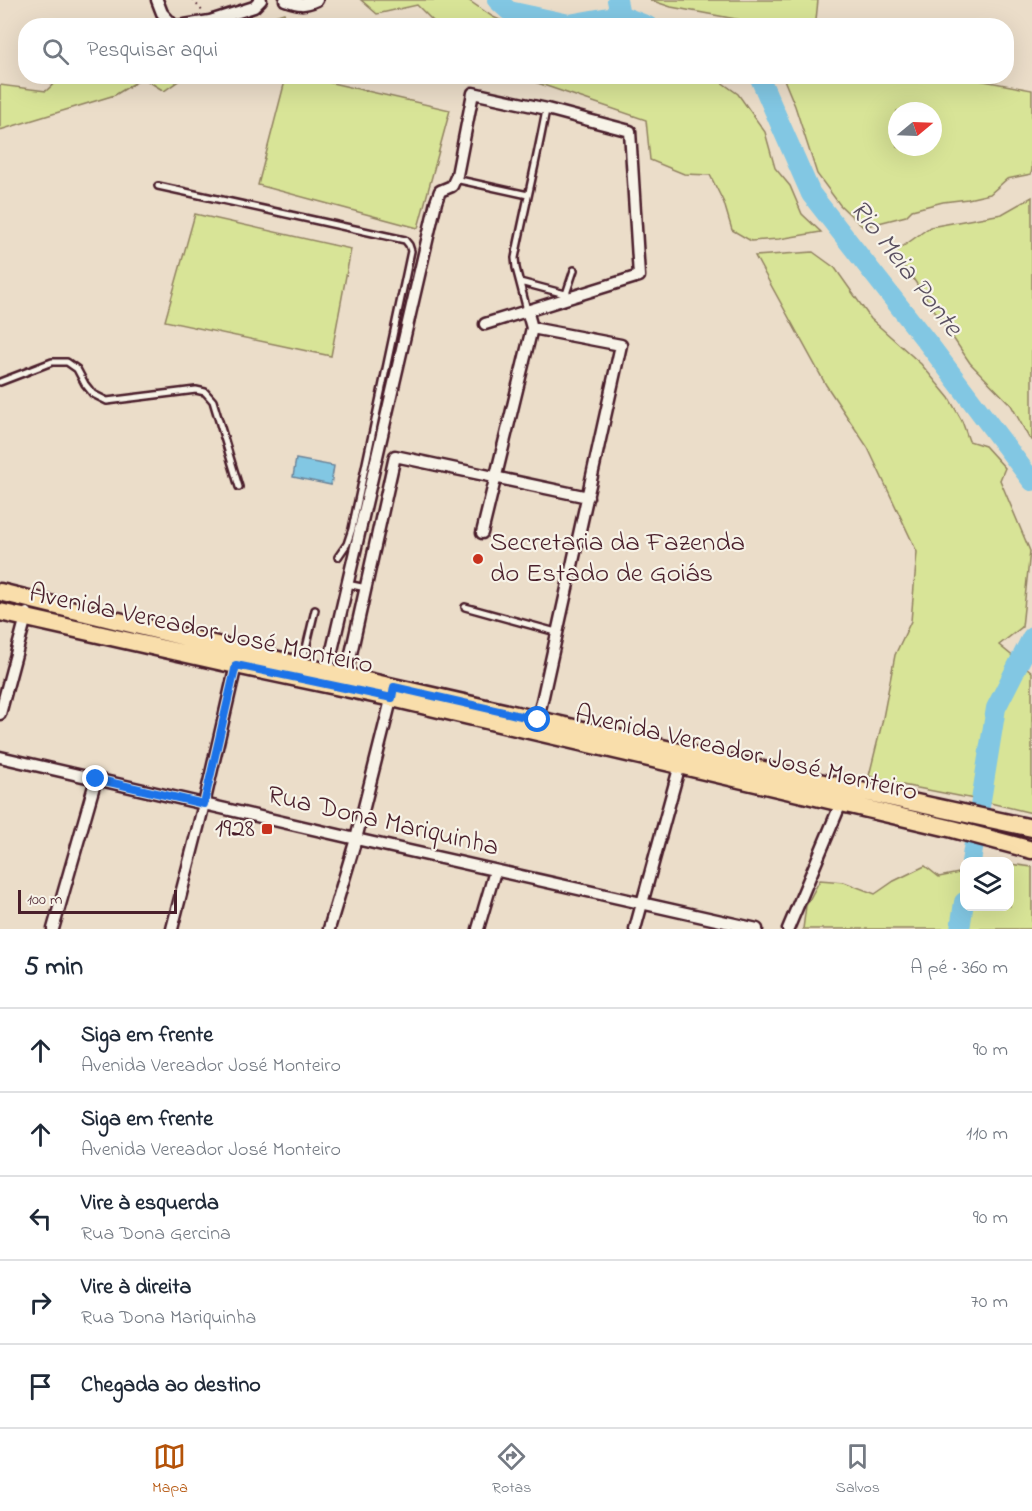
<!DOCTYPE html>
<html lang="pt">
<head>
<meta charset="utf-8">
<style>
  body { margin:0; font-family:"Indie Flower",sans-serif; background:#f6f6f7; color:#1f2937 }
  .controls { position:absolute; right:18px; bottom:18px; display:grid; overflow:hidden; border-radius:12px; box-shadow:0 6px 24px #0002 }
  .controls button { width:54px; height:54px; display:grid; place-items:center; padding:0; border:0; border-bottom:2px solid #e0e1e3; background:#fff; color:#1f2937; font:30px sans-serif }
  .compass { position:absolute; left:888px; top:102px; width:54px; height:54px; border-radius:50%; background:#fff; box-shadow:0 6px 24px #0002; rotate:71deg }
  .scale { position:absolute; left:18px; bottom:15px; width:159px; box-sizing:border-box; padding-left:6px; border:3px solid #4a1f2b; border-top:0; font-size:16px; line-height:21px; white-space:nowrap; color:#4a1f2b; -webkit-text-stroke:4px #f7f3e8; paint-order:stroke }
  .stop { position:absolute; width:18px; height:18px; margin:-14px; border:4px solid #1a73e8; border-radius:50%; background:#fff }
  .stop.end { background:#1a73e8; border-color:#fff; box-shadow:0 2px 6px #0008 }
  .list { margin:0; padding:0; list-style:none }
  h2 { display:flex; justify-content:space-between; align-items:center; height:78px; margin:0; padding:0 24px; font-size:26px }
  h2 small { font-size:20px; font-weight:400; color:#747a83 }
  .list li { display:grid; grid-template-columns:39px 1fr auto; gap:18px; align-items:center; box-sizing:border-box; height:84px; padding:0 24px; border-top:2px solid #e0e1e3 }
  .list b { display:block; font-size:22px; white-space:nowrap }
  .list p { margin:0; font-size:20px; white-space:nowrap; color:#747a83 }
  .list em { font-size:20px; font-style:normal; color:#747a83 }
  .icon { flex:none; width:33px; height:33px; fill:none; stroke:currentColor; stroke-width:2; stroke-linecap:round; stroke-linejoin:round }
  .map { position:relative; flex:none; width:1032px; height:929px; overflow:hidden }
  .search { position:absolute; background:#fff; box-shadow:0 6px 24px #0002; left:18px; right:18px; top:18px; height:66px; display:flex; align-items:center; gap:15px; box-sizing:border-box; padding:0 21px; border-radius:24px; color:#747a83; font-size:22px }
  .sheet { height:498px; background:#fff }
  nav { display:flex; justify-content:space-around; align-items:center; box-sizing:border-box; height:84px; border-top:2px solid #e0e1e3; background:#fff; font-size:16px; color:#747a83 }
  nav a { display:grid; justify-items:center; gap:3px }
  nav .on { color:#b45309 }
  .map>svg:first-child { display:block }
  .green { fill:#d8e497; stroke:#918261; stroke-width:1.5; fill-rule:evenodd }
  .water { fill:#82c7e3; stroke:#6c8499; stroke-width:1.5 }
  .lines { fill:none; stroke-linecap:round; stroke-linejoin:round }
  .river { stroke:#82c7e3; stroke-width:20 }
  .service-casing { stroke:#4a1f2b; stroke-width:10 }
  .minor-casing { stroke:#4a1f2b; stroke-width:15 }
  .primary-casing { stroke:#4a1f2b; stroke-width:21 }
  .path { stroke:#4a1f2b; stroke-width:2; stroke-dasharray:1.5 4.5; stroke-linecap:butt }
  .service { stroke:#f7f3e8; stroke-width:5 }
  .minor { stroke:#f7f3e8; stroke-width:10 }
  .primary { stroke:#f9deab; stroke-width:16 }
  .route { stroke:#1a73e8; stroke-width:8 }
  .poi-dot { fill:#c8321e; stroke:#f7f3e8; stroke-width:2 }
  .labels { text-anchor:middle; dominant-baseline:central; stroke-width:4.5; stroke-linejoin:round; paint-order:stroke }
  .poi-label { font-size:27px; fill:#4a1f2b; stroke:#f7f3e8; text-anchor:start }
  .street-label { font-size:27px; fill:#4a1f2b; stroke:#f7f3e8 }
  .water-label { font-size:28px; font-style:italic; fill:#5b5162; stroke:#f7f3e8 }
</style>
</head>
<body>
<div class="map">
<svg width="1032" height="929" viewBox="0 0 1032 929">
  <rect width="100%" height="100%" fill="#ebddc9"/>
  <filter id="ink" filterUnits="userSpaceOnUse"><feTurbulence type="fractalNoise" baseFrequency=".0167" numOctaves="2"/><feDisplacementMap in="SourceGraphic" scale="12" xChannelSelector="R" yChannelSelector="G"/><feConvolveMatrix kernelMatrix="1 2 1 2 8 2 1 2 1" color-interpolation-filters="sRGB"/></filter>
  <g filter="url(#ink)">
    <path class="green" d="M361,0H468L493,17L511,25H437L417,5L377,14Z
      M650,0H818L816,20L818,25H747L741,20L671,7Z
      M284,13L288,25H246Z
      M62,76H184V77L164,91L143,78L115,95L0,130V85L46,91Z
      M286,77H306L450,110L418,228L258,185Z
      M520,77H714L738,94L765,132L775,168L790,186L802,214L821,232L779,239L751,241L732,230L724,203L710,175L684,174L650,160L646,120Z
      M783,77H963L1032,90V170L1031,174L1007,179L990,194L968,199L943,202L912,210L906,216L863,227L840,205L817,174L795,106ZM897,111H933V147H897Z
      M1032,197V440L1029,438L1011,405L970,363L908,271L891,255L930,227L1002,214Z
      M195,214L351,249L331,356L165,321Z
      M813,252L835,268L871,319L921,364L949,398L962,421L969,441L985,446L1005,468L1000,480L1030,551L1022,627L999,645L1032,672V813L969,798L892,783L869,776L882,723L895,655L911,621L917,552L868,448L826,385L755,256Z
      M1010,864L1032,867V929H803L806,906L820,880L844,882L875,894L894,881L925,866L939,877L964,872V906H1010Z"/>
    <path class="water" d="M296,459L334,466L331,485L293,477Z"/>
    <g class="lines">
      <path class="river" d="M497,0L509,11L569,24L620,15
        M617,0L620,15L648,26
        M759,76L811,194L931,347L1032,481
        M971,862L996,708L1032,637
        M960,929L964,902"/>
      <defs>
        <path id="service" d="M455,179L528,195
          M158,186L405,240L409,245L411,251L352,529L347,544L338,557
          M520,282L569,295
          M566,294L574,270
          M527,310L516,268L515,258C525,208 537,159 546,110
          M0,382L52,362H67L77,369L85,384L93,394L107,401L196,390L205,392L213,401L239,487
          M347,584L366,588
          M465,607L556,632
          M302,665L315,610"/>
        <path id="minor" d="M157,0L162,13L174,26
          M285,0C299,5 304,6 317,0
          M178,26L210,21L254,7L261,0
          M532,328L621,345L538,719
          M482,533L532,328L527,310
          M327,672L436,202L440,191L452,186L457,175L473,93L547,109L630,131L639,276L485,324
          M346,676L395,456L588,497
          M0,714L27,613
          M0,757L356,839L757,929
          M53,929L96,779
          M172,929L204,804L236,665
          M329,929L356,839L393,692
          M478,929L495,871
          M635,929L681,761
          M788,929L841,803"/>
        <path id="primary" d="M0,592L327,672L684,753L1032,828
          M0,612L236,665L392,698L953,829L1032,850"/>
      </defs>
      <use href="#service" class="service-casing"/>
      <use href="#minor" class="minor-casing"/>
      <use href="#primary" class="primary-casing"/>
      <path class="path" d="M193,0L203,12"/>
      <use href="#service" class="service"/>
      <use href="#minor" class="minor"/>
      <use href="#primary" class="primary"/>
    </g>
  </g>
  <g class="lines" filter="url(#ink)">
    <path class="route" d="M96,779L204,804L236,665L392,698L394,687L538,720"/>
  </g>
  <g class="poi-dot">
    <circle cx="478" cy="559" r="6"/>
    <rect x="261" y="823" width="12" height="12" rx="3"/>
  </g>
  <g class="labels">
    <g class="poi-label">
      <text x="490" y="543">Secretaria da Fazenda<tspan x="490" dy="31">do Estado de Goiás</tspan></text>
      <text x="255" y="829" text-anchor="end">1928</text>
    </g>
    <g class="street-label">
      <text transform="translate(201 630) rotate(12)">Avenida Vereador José Monteiro</text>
      <text transform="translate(746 754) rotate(13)">Avenida Vereador José Monteiro</text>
      <text transform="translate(383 822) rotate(13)">Rua Dona Mariquinha</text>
    </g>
    <g class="water-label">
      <text transform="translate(905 269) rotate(52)">Rio Meia Ponte</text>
    </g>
  </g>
</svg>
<div class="controls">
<button><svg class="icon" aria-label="layers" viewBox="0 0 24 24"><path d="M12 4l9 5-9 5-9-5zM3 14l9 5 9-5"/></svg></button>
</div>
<svg class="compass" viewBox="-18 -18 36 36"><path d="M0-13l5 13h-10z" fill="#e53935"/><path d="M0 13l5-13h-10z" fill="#747a83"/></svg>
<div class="scale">100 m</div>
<div class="stop" style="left:538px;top:720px"></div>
<div class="stop end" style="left:96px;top:779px"></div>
<div class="search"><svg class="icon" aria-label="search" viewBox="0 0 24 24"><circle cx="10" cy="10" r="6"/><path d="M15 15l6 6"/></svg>Pesquisar aqui</div>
</div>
<section class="sheet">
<h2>5 min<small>A pé · 360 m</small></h2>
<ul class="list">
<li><svg class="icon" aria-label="ahead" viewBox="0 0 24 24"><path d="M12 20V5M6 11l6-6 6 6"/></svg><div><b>Siga em frente</b><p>Avenida Vereador José Monteiro</p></div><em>90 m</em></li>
<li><svg class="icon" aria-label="ahead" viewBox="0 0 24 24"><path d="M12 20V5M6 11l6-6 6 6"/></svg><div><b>Siga em frente</b><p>Avenida Vereador José Monteiro</p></div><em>110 m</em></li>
<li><svg class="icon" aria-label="left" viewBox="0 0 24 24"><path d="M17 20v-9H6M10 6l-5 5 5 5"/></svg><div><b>Vire à esquerda</b><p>Rua Dona Gercina</p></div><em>90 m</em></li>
<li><svg class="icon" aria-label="right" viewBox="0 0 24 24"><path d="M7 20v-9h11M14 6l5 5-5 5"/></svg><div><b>Vire à direita</b><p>Rua Dona Mariquinha</p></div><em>70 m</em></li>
<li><svg class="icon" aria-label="arrive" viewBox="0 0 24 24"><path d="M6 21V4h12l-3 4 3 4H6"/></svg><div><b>Chegada ao destino</b></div></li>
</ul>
</section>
<nav>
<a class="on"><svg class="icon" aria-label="map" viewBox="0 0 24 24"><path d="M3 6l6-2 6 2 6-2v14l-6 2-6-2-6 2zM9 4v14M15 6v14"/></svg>Mapa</a>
<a><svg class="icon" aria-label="directions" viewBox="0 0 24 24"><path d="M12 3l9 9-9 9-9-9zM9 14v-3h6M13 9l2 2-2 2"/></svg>Rotas</a>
<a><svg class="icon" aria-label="saved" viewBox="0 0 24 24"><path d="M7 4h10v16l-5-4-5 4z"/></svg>Salvos</a>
</nav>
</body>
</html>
